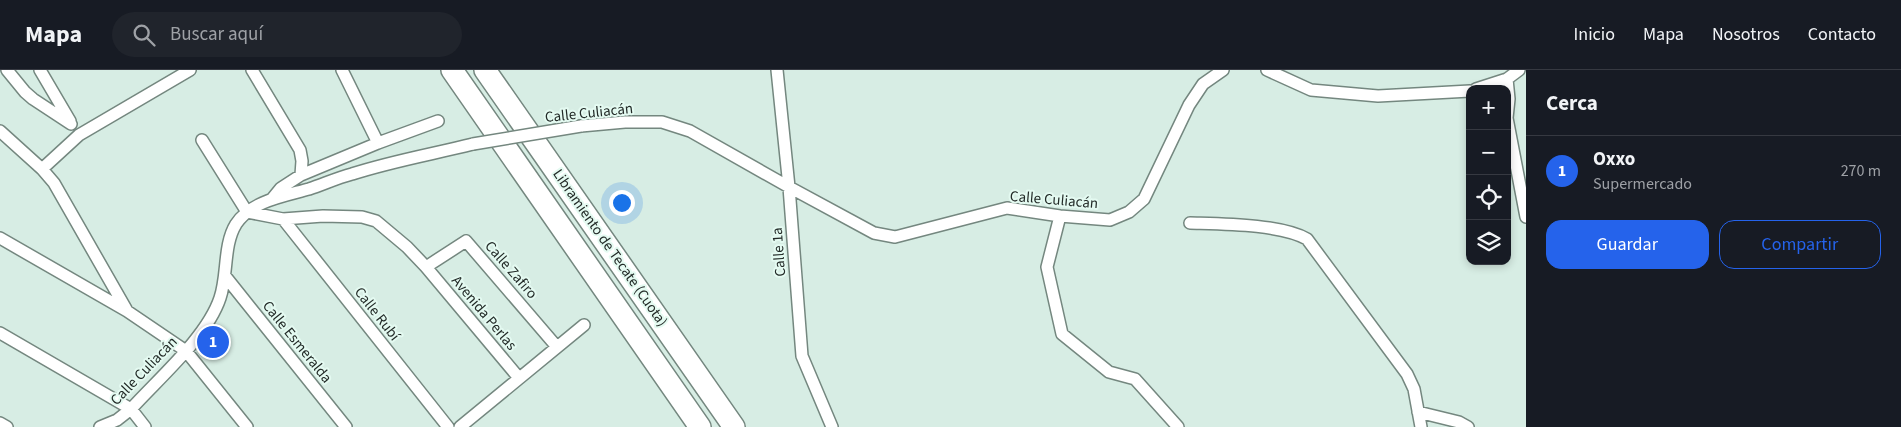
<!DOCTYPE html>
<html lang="es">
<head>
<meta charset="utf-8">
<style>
  body { margin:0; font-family:"Source Sans 3",sans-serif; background:#20242c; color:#f1f3f6 }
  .controls { position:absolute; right:15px; top:15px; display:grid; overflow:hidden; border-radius:10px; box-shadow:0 2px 8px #0003 }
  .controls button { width:45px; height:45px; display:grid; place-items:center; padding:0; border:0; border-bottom:1px solid #363941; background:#171b24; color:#f1f3f6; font:25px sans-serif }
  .you { position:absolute; left:621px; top:132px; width:18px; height:18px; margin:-12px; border:4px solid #fff; border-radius:50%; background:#1a73e8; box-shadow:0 0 0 8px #1a73e833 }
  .badge { display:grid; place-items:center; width:32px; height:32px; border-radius:50%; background:#2563eb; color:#fff; font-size:16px; font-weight:700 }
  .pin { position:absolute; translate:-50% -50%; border:2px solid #fff; box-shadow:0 1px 5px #0006 }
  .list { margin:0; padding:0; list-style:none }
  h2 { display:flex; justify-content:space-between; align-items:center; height:65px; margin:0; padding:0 20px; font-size:21px }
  h2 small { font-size:16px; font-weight:400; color:#9ea1a6 }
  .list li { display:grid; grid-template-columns:32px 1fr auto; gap:15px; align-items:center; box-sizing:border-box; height:70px; padding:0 20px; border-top:1px solid #363941 }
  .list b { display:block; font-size:19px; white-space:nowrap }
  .list p { margin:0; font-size:16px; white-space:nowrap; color:#9ea1a6 }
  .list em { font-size:16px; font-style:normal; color:#9ea1a6 }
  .actions { display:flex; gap:10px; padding:15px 20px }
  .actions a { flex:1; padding:11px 0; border:1px solid #2563eb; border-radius:15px; text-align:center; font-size:18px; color:#2563eb }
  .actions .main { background:#2563eb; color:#fff }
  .icon { flex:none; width:28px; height:28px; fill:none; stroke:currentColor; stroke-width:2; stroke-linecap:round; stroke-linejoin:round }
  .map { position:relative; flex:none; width:1526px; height:357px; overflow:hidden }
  header { display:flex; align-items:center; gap:30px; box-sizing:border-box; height:70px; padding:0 25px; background:#171b24; border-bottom:1px solid #363941 }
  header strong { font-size:24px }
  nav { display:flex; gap:28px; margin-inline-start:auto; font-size:18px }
  .search { width:350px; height:45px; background:#20242c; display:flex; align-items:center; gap:12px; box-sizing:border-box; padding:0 18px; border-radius:28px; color:#9ea1a6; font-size:19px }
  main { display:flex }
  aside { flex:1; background:#171b24 }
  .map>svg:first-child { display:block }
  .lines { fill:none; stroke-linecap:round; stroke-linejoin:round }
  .minor-casing { stroke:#74877f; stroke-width:14 }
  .motorway-casing { stroke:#74877f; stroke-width:24 }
  .minor { stroke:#fff; stroke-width:11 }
  .motorway { stroke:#fff; stroke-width:21 }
  .minor-bridge-casing { stroke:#74877f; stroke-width:14; stroke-linecap:butt }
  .minor-bridge { stroke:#fff; stroke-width:11 }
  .labels { text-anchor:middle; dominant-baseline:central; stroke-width:4; stroke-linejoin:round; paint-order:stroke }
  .street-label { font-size:15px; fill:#222a27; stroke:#e4faf1 }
</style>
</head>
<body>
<header>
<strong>Mapa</strong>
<div class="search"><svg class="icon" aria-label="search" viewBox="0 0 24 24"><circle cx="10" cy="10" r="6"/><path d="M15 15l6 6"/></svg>Buscar aquí</div>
<nav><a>Inicio</a><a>Mapa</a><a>Nosotros</a><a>Contacto</a></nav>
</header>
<main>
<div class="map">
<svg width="1526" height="357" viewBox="0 0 1526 357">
  <rect width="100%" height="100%" fill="#d7ede4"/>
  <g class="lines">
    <defs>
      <path id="minor" d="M7,0L25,22L33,29L71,54
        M40,0L70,51
        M252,0L300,80L302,91L301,105L281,118L272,129
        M342,0L378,73
        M777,0L789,117L802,286L832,357
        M1267,0L1311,20L1378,26L1470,21
        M1507,9L1509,29L1507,48L1526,147
        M1476,19L1507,9L1519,0
        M581,56L625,52H662L690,61L789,117L874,163L895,167L1007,138L1060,146L1110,150L1129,142L1144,129L1189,35L1203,14L1223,0
        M0,61L42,99L54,113L126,239
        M202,70L247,142
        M42,99L79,65L190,0
        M301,105L378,73L438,51
        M247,142L283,149L323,146L362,147L376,151L407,177L426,197L519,308
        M1060,146L1047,197L1062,264L1109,302L1135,309L1178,357
        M283,149L448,357
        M1190,153C1221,154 1281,154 1307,169L1407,304L1414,319L1421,357
        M0,168L127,241L186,281L247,357
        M426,197L466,171L557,277
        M225,206L346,357
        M0,263L131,339L145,357
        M1418,342L1459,352L1468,357
        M0,353L7,357
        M100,357L117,350L131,339C159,308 207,267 220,228C228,205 223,175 236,154C251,131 284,126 309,119C324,114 337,108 352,104C392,91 433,84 473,74
        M460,357L584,255"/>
      <path id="motorway" d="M452,0L700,357
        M485,0L734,357"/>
    </defs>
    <use href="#minor" class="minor-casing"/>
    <use href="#motorway" class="motorway-casing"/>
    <use href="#minor" class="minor"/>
    <use href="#motorway" class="motorway"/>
    <defs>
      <path id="minor-bridge" d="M473,74L581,56"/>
    </defs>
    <use href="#minor-bridge" class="minor-bridge-casing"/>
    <use href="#minor-bridge" class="minor-bridge"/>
  </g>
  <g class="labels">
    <g class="street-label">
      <text transform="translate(589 43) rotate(-6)">Calle Culiacán</text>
      <text transform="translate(1054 130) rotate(5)">Calle Culiacán</text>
      <text transform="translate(610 178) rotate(55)">Libramiento de Tecate (Cuota)</text>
      <text transform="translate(779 182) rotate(-94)">Calle 1a</text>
      <text transform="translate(511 200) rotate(49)">Calle Zafiro</text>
      <text transform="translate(484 243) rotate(50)">Avenida Perlas</text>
      <text transform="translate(377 244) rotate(52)">Calle Rubí</text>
      <text transform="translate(297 272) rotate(51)">Calle Esmeralda</text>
      <text transform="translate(144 301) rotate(-46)">Calle Culiacán</text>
    </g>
  </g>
</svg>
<div class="controls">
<button>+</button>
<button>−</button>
<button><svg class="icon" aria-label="locate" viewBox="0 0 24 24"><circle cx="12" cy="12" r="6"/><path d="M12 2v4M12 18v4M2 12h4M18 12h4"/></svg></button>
<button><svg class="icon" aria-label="layers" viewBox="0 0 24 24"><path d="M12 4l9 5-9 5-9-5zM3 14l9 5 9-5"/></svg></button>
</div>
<div class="you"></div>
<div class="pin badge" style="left:213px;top:272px">1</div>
</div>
<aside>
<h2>Cerca<small></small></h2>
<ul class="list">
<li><span class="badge">1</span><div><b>Oxxo</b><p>Supermercado</p></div><em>270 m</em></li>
</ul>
<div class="actions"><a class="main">Guardar</a><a>Compartir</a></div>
</aside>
</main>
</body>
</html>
